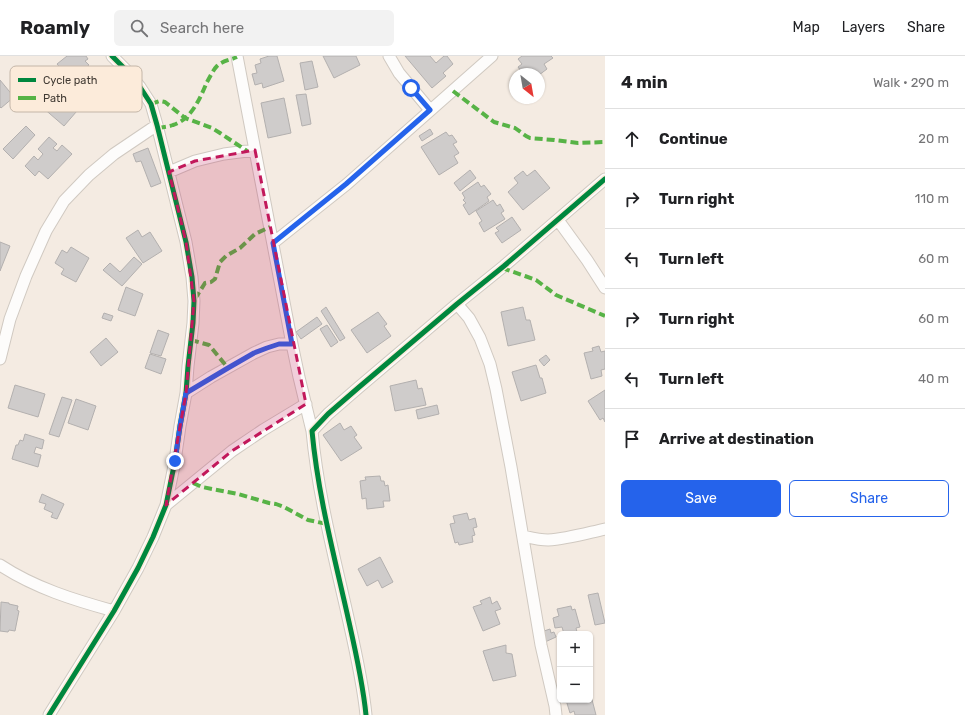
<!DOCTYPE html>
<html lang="en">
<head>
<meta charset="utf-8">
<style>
  body { margin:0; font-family:Rubik,sans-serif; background:#f2f2f2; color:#202124 }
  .controls { position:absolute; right:12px; bottom:12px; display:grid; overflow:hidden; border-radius:6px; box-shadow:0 1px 3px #0004 }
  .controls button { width:36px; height:36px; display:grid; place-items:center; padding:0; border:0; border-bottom:1px solid #e0e0e0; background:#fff; color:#202124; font:20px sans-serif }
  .compass { position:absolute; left:509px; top:12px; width:36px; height:36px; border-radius:50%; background:#fff; box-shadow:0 1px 3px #0004; rotate:149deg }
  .stop { position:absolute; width:12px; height:12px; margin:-9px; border:3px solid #2563eb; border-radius:50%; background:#fff }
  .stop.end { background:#2563eb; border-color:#fff; box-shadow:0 1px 4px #0008 }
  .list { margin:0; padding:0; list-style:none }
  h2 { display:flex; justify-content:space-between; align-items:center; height:52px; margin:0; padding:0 16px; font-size:17px }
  h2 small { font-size:13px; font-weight:400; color:#757577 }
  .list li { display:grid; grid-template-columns:26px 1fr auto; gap:12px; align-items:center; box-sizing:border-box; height:60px; padding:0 16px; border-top:1px solid #e0e0e0 }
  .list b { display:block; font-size:15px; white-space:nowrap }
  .list em { font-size:13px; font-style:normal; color:#757577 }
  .actions { display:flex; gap:8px; padding:12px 16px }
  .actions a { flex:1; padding:9px 0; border:1px solid #2563eb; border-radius:6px; text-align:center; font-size:14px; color:#2563eb }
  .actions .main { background:#2563eb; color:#fff }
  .icon { flex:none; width:22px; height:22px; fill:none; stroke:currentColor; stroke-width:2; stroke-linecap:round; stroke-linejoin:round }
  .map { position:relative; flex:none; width:605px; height:659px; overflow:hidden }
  header { display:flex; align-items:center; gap:24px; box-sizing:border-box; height:56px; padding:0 20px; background:#fff; border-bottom:1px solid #e0e0e0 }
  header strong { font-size:19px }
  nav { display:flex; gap:22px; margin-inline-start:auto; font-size:14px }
  .search { width:280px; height:36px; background:#f2f2f2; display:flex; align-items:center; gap:10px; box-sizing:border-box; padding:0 14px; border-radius:6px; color:#757577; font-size:15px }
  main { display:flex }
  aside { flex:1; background:#fff }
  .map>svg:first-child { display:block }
  .building { fill:#cfcccb; stroke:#b3b0af }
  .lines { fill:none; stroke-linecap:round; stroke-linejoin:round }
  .minor-casing { stroke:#d0c9c1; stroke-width:13 }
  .minor { stroke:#fdfcfb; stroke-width:11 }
  .quiet { stroke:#57b346; stroke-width:4; stroke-dasharray:8 4; stroke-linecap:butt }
  .cycleway-casing { stroke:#fcebda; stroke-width:8 }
  .cycleway { stroke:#00873e; stroke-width:5 }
  .route { stroke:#2563eb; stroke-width:5 }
  .marked { fill:#c2185b; fill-opacity:0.2; stroke:#c2185b; stroke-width:3; stroke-dasharray:8 5; stroke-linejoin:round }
  .key { fill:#fcebda; stroke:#c4b6a8; stroke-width:1 }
  .key-label { font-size:11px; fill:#423b34 }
</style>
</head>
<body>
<header>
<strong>Roamly</strong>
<div class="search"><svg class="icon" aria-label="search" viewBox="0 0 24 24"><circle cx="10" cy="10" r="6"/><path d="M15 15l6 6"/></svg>Search here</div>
<nav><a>Map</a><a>Layers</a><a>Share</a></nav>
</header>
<main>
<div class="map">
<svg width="605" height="659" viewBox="0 0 605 659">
  <rect width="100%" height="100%" fill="#f4ebe2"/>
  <path class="building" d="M67,0H86L88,3L85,5L89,9L84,13L86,16L77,23L71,16L67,20L57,8Z
    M269,0H277L284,25L263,32L262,27L255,29L252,18L257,17L255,9L261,7L260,3Z
    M323,0H356L360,9L334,22Z
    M405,0H430L436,7L444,0H447L453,8L443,17L446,20L432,32Z
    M522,0H551L553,2L544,8L547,13L539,19V18H523L518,11L522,8L518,3Z
    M312,5L318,31L305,34L300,7Z
    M0,24L14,41L1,52L0,51Z
    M60,29L83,48L64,70L42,51Z
    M306,38L311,68L302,70L296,39Z
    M284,42L291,77L268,82L261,47Z
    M26,70L35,79L13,103L3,93Z
    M430,73L433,78L422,85L419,80Z
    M446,76L449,80L452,79L457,86L453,88L459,97L454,100L458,107L439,119L421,91Z
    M49,81L57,88L53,92L57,95L62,89L72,98L48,123L39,115L35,120L25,110L34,100L38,104L43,98L38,93Z
    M148,92L161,127L151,131L141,105L136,106L133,98Z
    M470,114L476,122L460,135L454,127Z
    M535,114L550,132L523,154L508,136L518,127L514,122L523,115L527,120Z
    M478,126L481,131L484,129L491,138L487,141L489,145L469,159L463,149L466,147L463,144L465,142L462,137Z
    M493,144L497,150L500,148L504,155L501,157L505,163L484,176L479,167L482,165L476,155Z
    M512,161L521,174L502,187L495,177L499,175L496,172Z
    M138,174L142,181L150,176L162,195L143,207L126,182Z
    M0,186L10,190L0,215Z
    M71,191L89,202L76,226L61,218L64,213L55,207L62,194L67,197Z
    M134,201L142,208L122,230L103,214L110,207L120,216Z
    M126,231L143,238L135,260L118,254Z
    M326,251L345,282L340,285L321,255Z
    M523,251L526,264H530L535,284L508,290L501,256Z
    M378,256L387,268L384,270L391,280L367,297L351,274Z
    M104,257L113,260L111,265L102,262Z
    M317,261L322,268L301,283L296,276Z
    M327,269L338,286L331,291L320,273Z
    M158,274L169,278L161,300L150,297Z
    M106,282L118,296L101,310L90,296Z
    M599,290L601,296L605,295V313L601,314L602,320L591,323L584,297L593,295L592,292Z
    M150,298L166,303L161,318L145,312Z
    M546,299L550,304L544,310L539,304Z
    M536,309L540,322H542L546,337L521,345L512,316Z
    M416,324L418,333L422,332L426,349L395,355L390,330Z
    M15,329L45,338L38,361L8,352Z
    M605,334V366L603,362L600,364L588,345Z
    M62,341L72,344L59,381L49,378Z
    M76,343L96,350L88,374L68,367Z
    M437,349L439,358L418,363L416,354Z
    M340,367L344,374L351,370L357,379L354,381L362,392L341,405L323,379Z
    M25,378L44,384L42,393L36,391L34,397L41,399L38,411L12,403L16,389H18L20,384L23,385Z
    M380,420L381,425H384L385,430L388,429L390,445H383L384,451L367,453L366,442L362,443L360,425L366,424L365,421Z
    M42,438L64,448L57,463L51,461L53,457L44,453L46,448L39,446Z
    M467,457L469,464L475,462L477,471L473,472L475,479L472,480L473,486L459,489L458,486L455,487L450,468L455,467L453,460Z
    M380,501L393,526L382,532L378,524L367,530L358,513Z
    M598,537L605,567L595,569L588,539Z
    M490,541L492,548L497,545L501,553L495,555L500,568L483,575L473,551L482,548L480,545Z
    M1,546L9,547V548L18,550L17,554L19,555L15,575L9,574L8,576L0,575Z
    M571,550L572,554L575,553L580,571L576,572L577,576L570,578H564L562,571L555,572L553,562L559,560L557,553Z
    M550,573L551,577L554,576L556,581L545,586L541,576Z
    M506,589V597L512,598L516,620L493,625L483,595Z
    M590,636L596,659H575L574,655L570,657L566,644H590Z"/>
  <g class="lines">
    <defs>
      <path id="minor" d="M237,0L292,288L299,321L312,375
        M389,0L399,17L430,54
        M169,116L195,105L224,98L255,94
        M558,164L587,204L605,232
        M273,187L347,128L492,0
        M457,248L469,262L480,282L490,308L496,333L511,411L541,589L555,650L556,659
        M0,303L10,263L26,220L46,175L64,145L89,119L114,98L157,69
        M186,337L211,321L254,297L267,291L279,288H292
        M166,449L232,395L263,374L306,348
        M523,480C532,482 540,484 548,484C567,483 587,477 605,473
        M0,509C35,532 74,544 114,555
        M49,659L114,555L138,512L153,481L166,449L175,405L180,370L186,337L188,310L193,267L194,245L192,221L186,186L157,69L151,48L140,31L126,14L112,0
        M366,659C363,628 356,597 349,566C335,503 318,440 312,375L328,358L358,332L457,248L504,210L605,123"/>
    </defs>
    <use href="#minor" class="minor-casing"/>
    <use href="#minor" class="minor"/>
    <path class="quiet" d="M453,35L494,66L515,72L526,80L530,82L554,84L578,87L605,86
      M151,48L160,45L165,46L185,62L212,72L220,77L247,95
      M158,72C163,71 168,71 173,69C192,63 200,42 207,26C210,21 213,14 217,10C222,5 230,4 237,1
      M502,212L525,220L536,224L556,239L605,260
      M195,243L205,227L211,226L215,223L220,206L226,200L240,192L255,178L270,171
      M191,284L209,289L228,312
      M193,427L202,431L238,438L269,447L276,448L284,451L308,464L327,468"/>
    <defs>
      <path id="cycleway" d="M49,659L114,555L138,512L153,481L166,449L175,405L180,370L186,337L188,310L193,267L194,245L192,221L186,186L157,69L151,48L140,31L126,14L112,0
        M366,659C363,628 356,597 349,566C335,503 318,440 312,375L328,358L358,332L457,248L504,210L605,123"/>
    </defs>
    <use href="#cycleway" class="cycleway-casing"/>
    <use href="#cycleway" class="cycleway"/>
  </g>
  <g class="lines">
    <path class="route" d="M175,405L180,370L186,337L228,312L254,297L267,292L279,288H292L273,187L346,128L430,54L411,32"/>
  </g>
  <path class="marked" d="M255,94L306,348L232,395L166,449L186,337L194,245L186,186L169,116L195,105Z"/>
  <rect x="10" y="10" width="132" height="46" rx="6" class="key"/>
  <rect x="18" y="22" width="18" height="4" fill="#00873e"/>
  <rect x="18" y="40" width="18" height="4" fill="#57b346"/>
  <g class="key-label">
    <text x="43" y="28">Cycle path</text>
    <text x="43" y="46">Path</text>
  </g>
</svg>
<div class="controls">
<button>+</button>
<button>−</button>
</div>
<svg class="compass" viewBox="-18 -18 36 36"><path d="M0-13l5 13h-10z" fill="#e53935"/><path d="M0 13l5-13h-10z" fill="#757577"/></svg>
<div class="stop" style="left:411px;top:32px"></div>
<div class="stop end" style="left:175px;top:405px"></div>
</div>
<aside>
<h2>4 min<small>Walk · 290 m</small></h2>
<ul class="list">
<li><svg class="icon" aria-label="ahead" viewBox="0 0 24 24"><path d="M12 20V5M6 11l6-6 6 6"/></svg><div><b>Continue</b></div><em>20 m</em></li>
<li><svg class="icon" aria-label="right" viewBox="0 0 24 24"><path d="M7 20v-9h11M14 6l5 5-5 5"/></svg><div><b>Turn right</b></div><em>110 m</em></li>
<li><svg class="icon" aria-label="left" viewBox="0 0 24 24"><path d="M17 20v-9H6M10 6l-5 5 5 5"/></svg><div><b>Turn left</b></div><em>60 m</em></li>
<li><svg class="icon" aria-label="right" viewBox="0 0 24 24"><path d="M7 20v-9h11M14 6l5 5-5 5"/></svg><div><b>Turn right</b></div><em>60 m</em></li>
<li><svg class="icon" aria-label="left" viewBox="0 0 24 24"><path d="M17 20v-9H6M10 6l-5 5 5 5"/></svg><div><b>Turn left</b></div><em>40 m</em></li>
<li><svg class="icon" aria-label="arrive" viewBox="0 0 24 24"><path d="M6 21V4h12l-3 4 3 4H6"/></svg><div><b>Arrive at destination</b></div></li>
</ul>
<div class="actions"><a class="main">Save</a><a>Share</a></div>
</aside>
</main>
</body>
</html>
